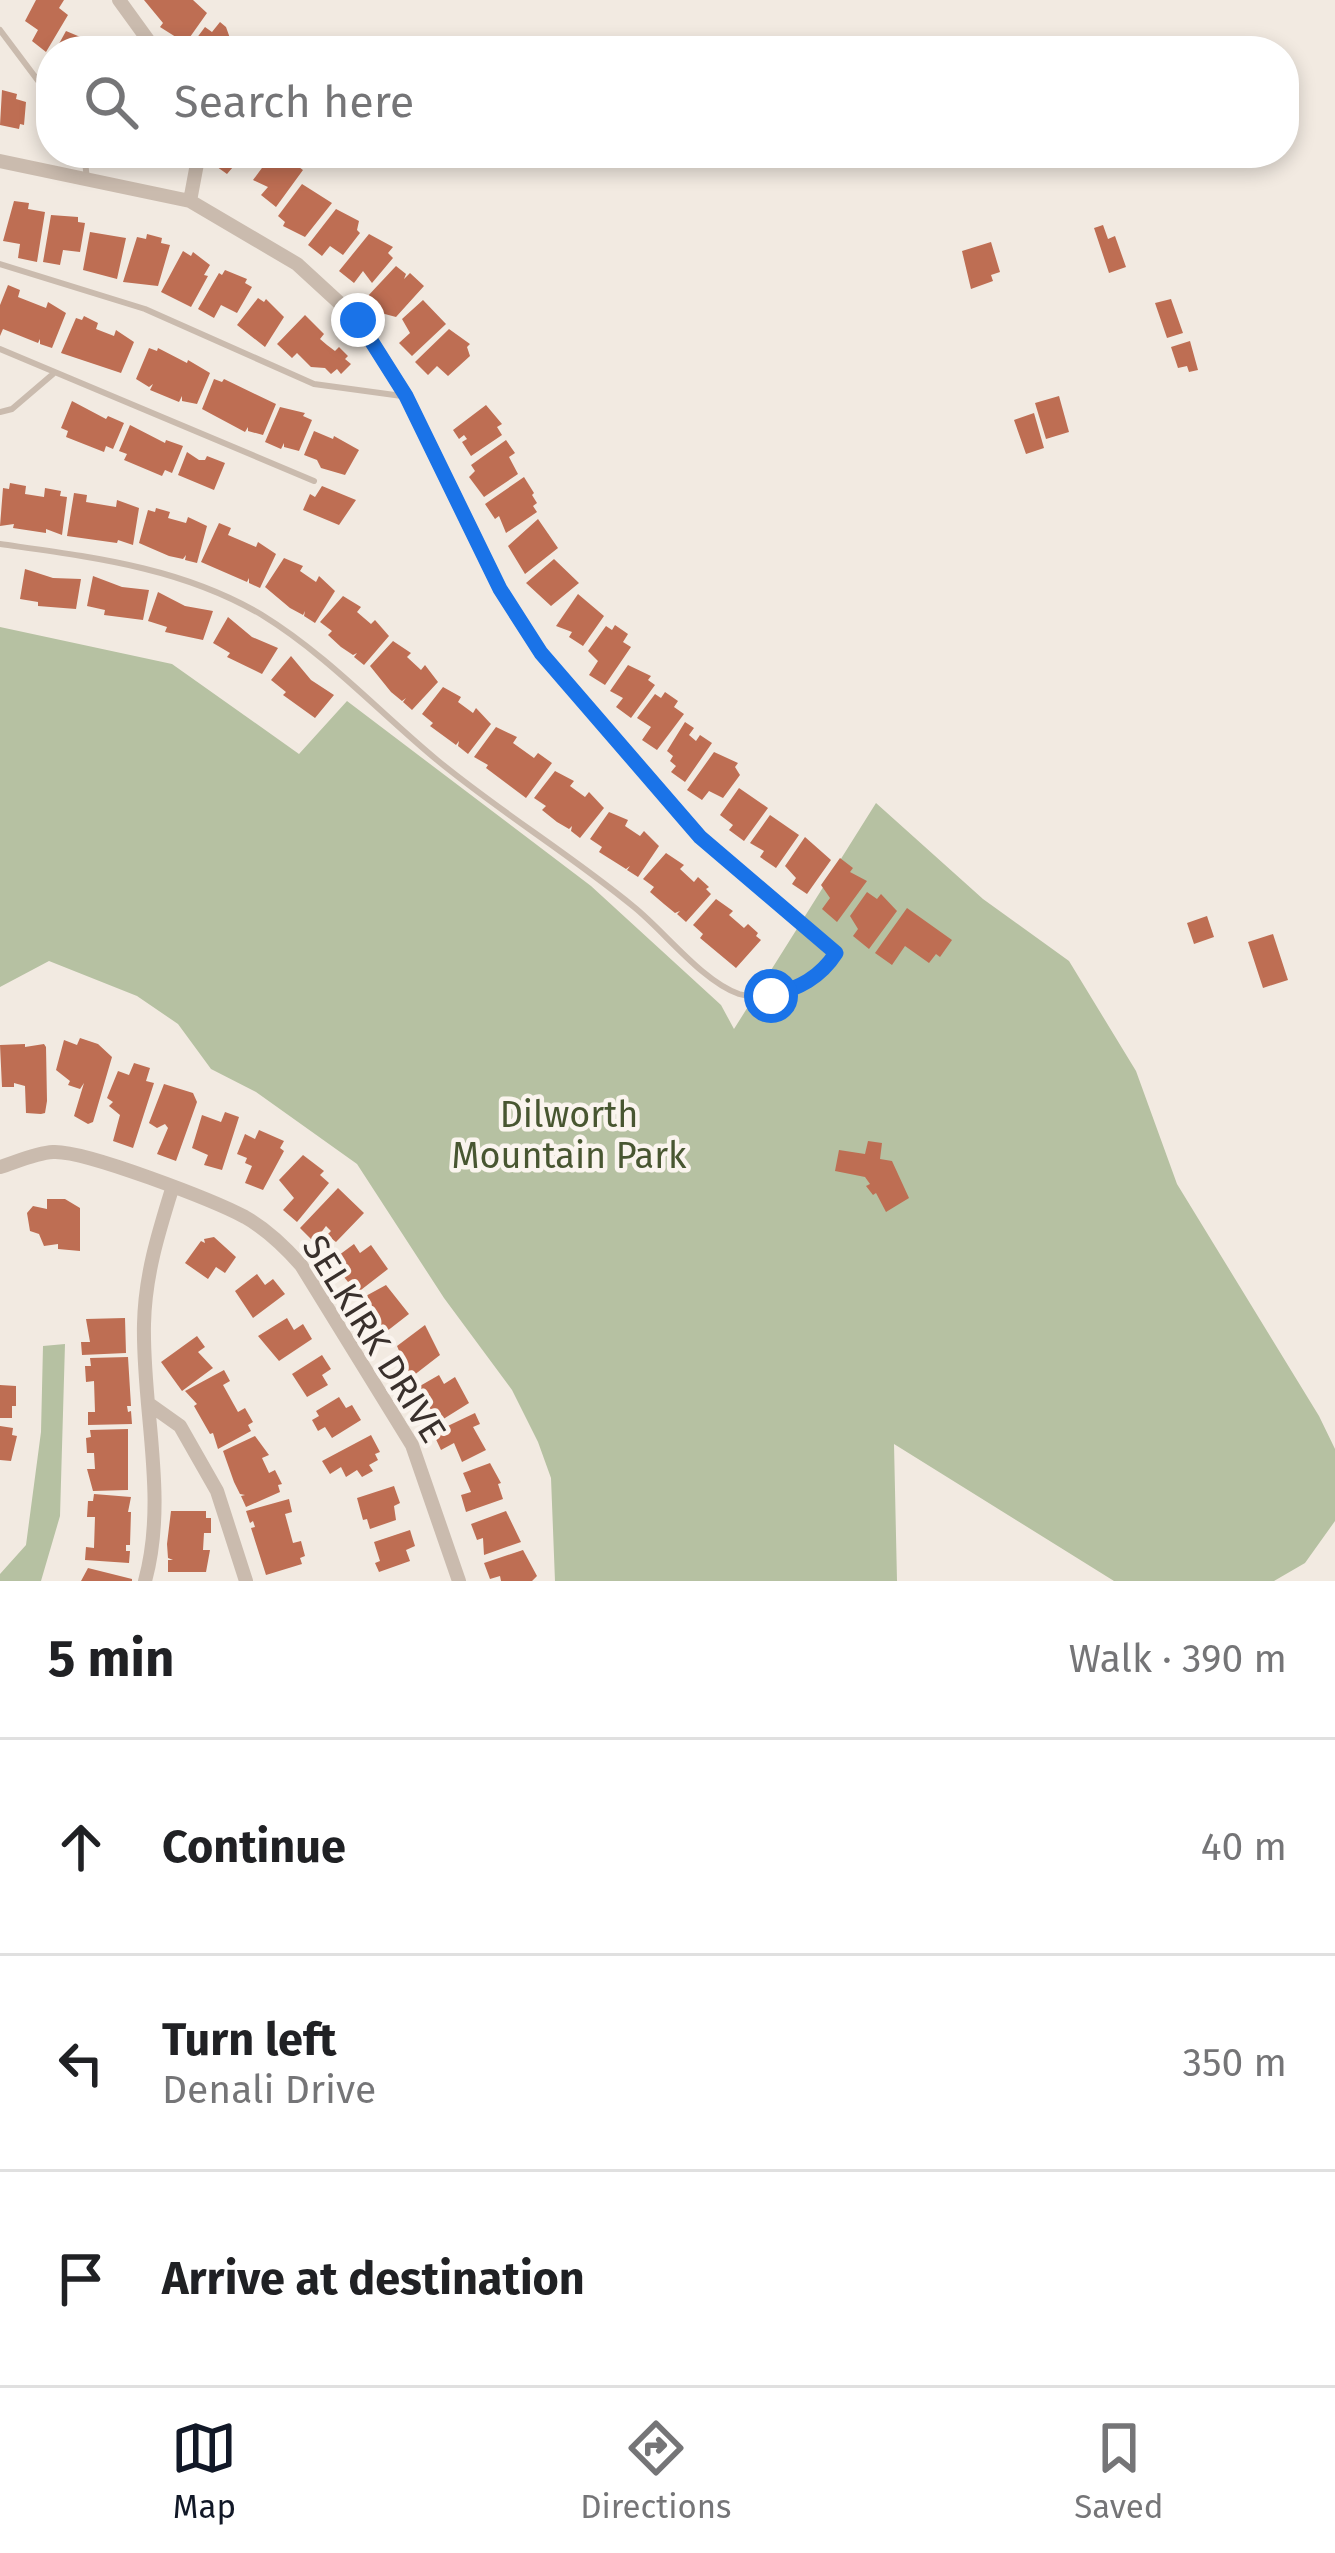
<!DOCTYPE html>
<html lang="en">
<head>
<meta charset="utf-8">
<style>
  body { margin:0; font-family:"Fira Sans",sans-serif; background:#f6f6f6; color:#202124 }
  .stop { position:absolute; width:36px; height:36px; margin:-27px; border:9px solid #1a73e8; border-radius:50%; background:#fff }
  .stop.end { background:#1a73e8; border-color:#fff; box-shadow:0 3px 12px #0008 }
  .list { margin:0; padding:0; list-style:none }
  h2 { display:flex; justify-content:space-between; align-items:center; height:156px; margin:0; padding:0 48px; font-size:51px }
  h2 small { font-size:39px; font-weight:400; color:#757577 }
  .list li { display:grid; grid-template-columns:78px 1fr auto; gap:36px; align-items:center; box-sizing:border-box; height:216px; padding:0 48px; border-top:3px solid #e0e0e0 }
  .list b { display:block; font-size:45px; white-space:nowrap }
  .list p { margin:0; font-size:39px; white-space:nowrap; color:#757577 }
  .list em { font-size:39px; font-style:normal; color:#757577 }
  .icon { flex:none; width:66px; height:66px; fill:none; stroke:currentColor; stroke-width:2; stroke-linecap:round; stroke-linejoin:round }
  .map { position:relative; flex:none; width:1335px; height:1581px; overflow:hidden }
  .search { position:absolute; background:#fff; box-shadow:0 6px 18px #0003; left:36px; right:36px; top:36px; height:132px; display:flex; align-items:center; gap:30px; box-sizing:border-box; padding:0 42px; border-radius:48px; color:#757577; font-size:45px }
  .sheet { height:804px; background:#fff }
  nav { display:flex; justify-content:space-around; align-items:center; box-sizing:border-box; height:168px; border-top:3px solid #e0e0e0; background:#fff; font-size:33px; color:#757577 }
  nav a { display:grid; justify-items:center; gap:6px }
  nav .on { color:#111827 }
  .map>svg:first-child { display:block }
  .green { fill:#b6c1a2 }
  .building { fill:#be6e53 }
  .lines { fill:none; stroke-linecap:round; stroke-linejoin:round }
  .service { stroke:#cabbae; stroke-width:6 }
  .minor { stroke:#cabbae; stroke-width:14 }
  .route { stroke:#1a73e8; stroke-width:15 }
  .labels { text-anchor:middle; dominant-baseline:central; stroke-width:9; stroke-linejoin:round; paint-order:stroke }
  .park-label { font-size:36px; fill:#485631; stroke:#faf4ee }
  .street-label { font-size:36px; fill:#39302c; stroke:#faf4ee }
</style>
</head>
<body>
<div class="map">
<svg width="1335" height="1581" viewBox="0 0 1335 1581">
  <rect width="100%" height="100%" fill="#f2eae1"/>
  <path class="green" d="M0,627L172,664L299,754L347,701L591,886L721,1005L734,1029L876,803L983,899L1069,961L1136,1071L1177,1184L1319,1416L1335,1449V1521L1305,1563L1274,1581H1114L894,1444L897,1581H555L551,1478L538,1442L512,1390L444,1298L357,1164L256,1092L211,1069L178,1024L137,996L49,961L0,987Z
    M65,1344L60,1516L41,1581H0V1574L26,1545L41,1432L43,1346Z"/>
  <path class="building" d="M36,0H64L59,8L68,15L46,52L32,41L38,30L25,21Z
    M144,0H193L207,13L190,37L179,39L160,27L163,23Z
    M220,22L226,27L231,41L227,47L232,51H187L205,27L212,32Z
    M66,31L90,41L87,46L97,51H55Z
    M2,90L17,94L16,99L26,102L24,125L20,124L19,129L0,125Z
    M221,153H265L258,162L244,154L227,174L213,164Z
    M273,153H290L300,160L296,165L303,170L276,207L261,195L268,187L253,180Z
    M302,184L332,203L305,237L283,226L285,222L278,216Z
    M14,201L29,203L28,209L45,212L37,262L18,258L20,244L3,241Z
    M336,209L359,221L357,230L360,233L343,255L330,246L322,256L308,245Z
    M51,215L78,217V222L85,223L80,252L63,250L60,265L43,262Z
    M1103,225L1108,239L1115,236L1126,267L1109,273L1094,228Z
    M90,232L126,238L117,279L83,270Z
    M147,234L162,238L161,243L170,245L158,286L123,282L137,237L146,239Z
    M369,234L393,247L388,253L393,258L372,283L363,271L354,283L339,271Z
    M991,242L1000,272L991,275L993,281L971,289L962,251Z
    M183,251L191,256L193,252L210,265L204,275L208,276L191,307L161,292Z
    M396,266L406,274L404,279L410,273L424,286L396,317L381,313L366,298Z
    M225,270L247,279L245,283L252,287L237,313L221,305L214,318L198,309L219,273L222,275Z
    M8,285L20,290L18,297L46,308L48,302L66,313L52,348L40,344V339L38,343L3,329L0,336V305Z
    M258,298L264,302L266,299L284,317L265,347L237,325Z
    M1171,299L1183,333L1167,338L1155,303Z
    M423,300L446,324L412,356L399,343L410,333L402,319Z
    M305,315L324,334L320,339L327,345L335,351L339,347L348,356L345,359L351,364L341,374L337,369L331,374L325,368L311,367L297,353L292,358L277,344Z
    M84,316L98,323L96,329L114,336L116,330L134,342L121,373L61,353L76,318L82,320Z
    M449,329L470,344L467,347L470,356L448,376L437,366L428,375L415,362Z
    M1190,341L1198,370L1189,372L1187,366L1178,368L1171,347Z
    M149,348L157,351L158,348L187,363L188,360L210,373L197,404L182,401V396L179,402L150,390L153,384L149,387L136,379Z
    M214,379L222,382L224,379L276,404L263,435L248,431V427L245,432L202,409Z
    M1059,396L1069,432L1046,439L1035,403Z
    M72,401L106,419L108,416L124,423L113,449L106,446L104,452L66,437L68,431L61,428Z
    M486,405L502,424L497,427L502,435L471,456L462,442L467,439L464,435L459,439L453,430Z
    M280,407L305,413L303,416L312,420L299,451L284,447V443L281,449L265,442Z
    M1034,413L1044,448L1026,454L1014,420Z
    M130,425L165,443L166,440L183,446L172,473L165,470L162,476L124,460L127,454L119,451Z
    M314,431L333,439L334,436L359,450L345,475L321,468L317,460L304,455Z
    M506,440L515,453L509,457L518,474L484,497L469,477L475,471L471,465Z
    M187,452L199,460H205L207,456L225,463L214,490L178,475Z
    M524,477L534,493L532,495L537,503L533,506L537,512L506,533L499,516L495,519L485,504Z
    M10,483L26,486L25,494L44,497L45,488L61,491L60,496L67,497L62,535L46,529V533L13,528L14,524L0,526L3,488L9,489Z
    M322,486L356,500L339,525L303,510L310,494L315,497Z
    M74,493L87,495L86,502L116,507L117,500L139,508L133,545L118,540L117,543L67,536Z
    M156,508L170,512L168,518L186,523L188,517L207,526L197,563L185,560L186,555L183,559L169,556L139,543L148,510L155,512Z
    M538,519L558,548L525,574L508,546Z
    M219,523L231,528L228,535L256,547L258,542L276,554L260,588L249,583V578L247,582L201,562Z
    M284,558L303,566L300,571L316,582L319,576L335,591L315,623L304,616L305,611L303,615L290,608L265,587Z
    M554,559L579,583L551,606L526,583Z
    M25,569L53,578L81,579L76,609L38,606V602L20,599Z
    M93,576L122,587L149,590L143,620L104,615L105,610L87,606Z
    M158,592L185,606L213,611L203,640L165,632L167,627L148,621Z
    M578,594L604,616L583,646L569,637L572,632L556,626Z
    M343,596L361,607L357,612L371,624L375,620L389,636L364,665L354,657L357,653L353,655L341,647L328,635L332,631L320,622Z
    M228,617L252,637L278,648L262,674L227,657L230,653L213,643Z
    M615,625L628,634L623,642L631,647L605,685L589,675L598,661L588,651L606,626L612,630Z
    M393,641L411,653L407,657L421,670L425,665L438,682L412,710L403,702L406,698L402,701L391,692L370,666Z
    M291,656L311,680L334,695L315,718L283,695L286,692L271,680Z
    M628,665L651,676L648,680L655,685L631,718L616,707L623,698L610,691Z
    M443,687L461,697L458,702L473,713L476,708L491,724L468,754L458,746L459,741L456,745L430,726L433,723L422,714Z
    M665,692L678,701L674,707L684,714L657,750L642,740L651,727L637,718L655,694L661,698Z
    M685,722L694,728L689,735L696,741L700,735L712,743L685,782L671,772L676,766L670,761L673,756L667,751Z
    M496,727L517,737L513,743L534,758L538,753L552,763L526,798L486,768L488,765L474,757Z
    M714,752L738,763L735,767L740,775L723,798L709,791L702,800L687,790Z
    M555,771L574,781L570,786L585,797L589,792L604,808L580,838L571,831L572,826L569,829L557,822L542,810L546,806L534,798Z
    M739,788L768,808L744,841L729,830L733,825L720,815Z
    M609,812L628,820L625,826L640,836L644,831L659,846L638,877L627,870L630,866L626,869L599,852L602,847L590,839Z
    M770,815L799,835L776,868L760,857L764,851L750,843Z
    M805,837L831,860L807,894L792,884L796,878L785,866Z
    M666,853L684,865L680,869L694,882L698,877L709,887L706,889L711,894L686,922L677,914L680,911L675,913L664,904L650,892L654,887L643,879Z
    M840,858L853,868L850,872L867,881L837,922L822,909L830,898L821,885Z
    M867,892L877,899L881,894L897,911L869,949L853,936L858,929L850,916Z
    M716,899L733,911L729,915L744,928L748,924L758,933L756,936L761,940L736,968L700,938L703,934L693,925Z
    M907,908L952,940L940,957L936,954L929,963L905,946L892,965L875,953Z
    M1207,916L1214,937L1194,944L1187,923Z
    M1273,934L1288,980L1263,988L1248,942Z
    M80,1038L98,1044L112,1057L93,1122L88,1124L74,1116L84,1083L80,1089L68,1085L70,1081L56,1070L64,1040L77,1045Z
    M25,1044V1047L44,1044L46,1047L47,1101L45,1113L41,1114L26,1113L25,1086L14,1083V1087H2L0,1045Z
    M134,1063L150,1068L146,1081L154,1083L133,1148L113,1141L120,1115L109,1106L113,1102L107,1098L118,1071L129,1075Z
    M164,1084L193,1093L197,1102L176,1161L157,1154L168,1128L165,1124L157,1128L149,1123Z
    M225,1112L239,1117L222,1170L204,1165L208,1155L192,1148L202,1115L221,1122Z
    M259,1130L284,1141L280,1148L284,1151L263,1190L245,1183L252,1166L245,1163L247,1158L237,1154L245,1134L255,1139Z
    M868,1141L882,1143L880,1159L892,1161L909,1198L886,1212L876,1193L873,1195L866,1186L870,1184L865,1177L835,1171L839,1150L865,1154Z
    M303,1155L324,1171L320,1175L329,1183L297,1222L283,1210L294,1198L279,1180Z
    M338,1188L364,1213L336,1242L327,1235L331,1231L326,1226L314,1242L300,1228Z
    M47,1199H65L80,1208V1251L58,1249V1244L44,1246L39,1234L30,1231L27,1213L33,1206L47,1209Z
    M214,1237L236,1257L225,1273L216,1267L208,1279L185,1263L201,1241L205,1243L204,1239Z
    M354,1244L360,1253L371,1245L388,1269L357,1293L331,1261Z
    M257,1274L265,1285L273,1279L285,1294L253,1318L235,1291Z
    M386,1285L409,1314L382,1335L370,1320L374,1318L369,1312L374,1308L364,1297Z
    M125,1318L126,1353L82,1355L81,1342H90L86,1319Z
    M287,1318L294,1330L303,1324L312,1339L279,1361L258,1336Z
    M425,1325L440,1355L409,1379L398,1364L403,1360L397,1346Z
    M197,1336L205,1347L198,1352L213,1368L182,1391L161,1362Z
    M322,1355L331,1369L322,1375L328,1385L307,1397L292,1374Z
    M128,1357L131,1406H127L128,1412L131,1411L132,1424L88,1425V1412H95L94,1381L86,1382L85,1366H91L90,1358Z
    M224,1370L230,1381L223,1385L238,1412L245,1408L253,1422L248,1425L251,1431L218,1449L213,1433L210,1434L194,1406L197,1404L185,1391Z
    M439,1375L444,1384L455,1377L469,1403L437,1423L428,1404L420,1401L413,1390Z
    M0,1385L16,1386V1406H12V1418H0Z
    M339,1397L346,1408L352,1405L361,1420L332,1438L325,1427L318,1431L312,1420L319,1416L316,1411Z
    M475,1413L480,1424L473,1427L486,1450L462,1462L454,1443L441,1450L433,1433Z
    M0,1426L13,1428L12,1435L17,1436L11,1461L0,1460Z
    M128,1429V1490L93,1491L87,1469H95L94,1453H87L86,1438L91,1437L90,1430Z
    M371,1435L380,1452L375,1454L378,1460L369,1465L373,1471L362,1477L357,1470L346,1477L341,1467L330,1474L322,1461Z
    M255,1436L269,1455L262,1458L269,1473L275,1470L282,1484L278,1485L280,1492L246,1507L241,1496L245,1495L240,1494L234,1482L223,1451Z
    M490,1463L501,1483L498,1484L503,1499L466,1512L461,1495L471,1492L463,1473Z
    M394,1486L400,1503L394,1506L396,1520L370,1529L367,1519L363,1520L357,1498Z
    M94,1494L131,1497L128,1512H131L130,1545H126V1551H130L129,1563L85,1560L86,1547L94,1548L95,1517H87L88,1501H93Z
    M289,1499L292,1512L285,1514L293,1543L301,1541L305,1556L300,1558L302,1564L266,1575L251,1528L255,1527L253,1521L250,1523L246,1511Z
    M171,1511H206V1518H211V1533H204L203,1550H210L206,1572H168V1560H173L168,1558L167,1544Z
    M506,1511L521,1542L484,1555L483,1538L477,1540L471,1524Z
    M410,1530L415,1546L406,1550L410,1561L379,1572L375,1563L380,1561L374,1542Z
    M523,1550L537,1576L532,1581H501L500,1576L490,1579L484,1563Z
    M88,1568L132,1579V1581H81Z"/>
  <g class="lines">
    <path class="service" d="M0,30L51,98
      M84,153L87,179
      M0,264L145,309L314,384L402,396
      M0,349L314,481
      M0,412L12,409L53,374
      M0,544C91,557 181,567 262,615C327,655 378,711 437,760C500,812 571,855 634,907C665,932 702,981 739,994C775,1005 815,985 834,956"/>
    <path class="minor" d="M119,0L156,51
      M199,153L190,201L297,264L358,320L406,396L500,589L541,653L700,837L836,953
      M0,161L190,201
      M0,1167C16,1162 36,1153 53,1152C85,1150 215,1201 245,1217C268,1230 285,1247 301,1265L412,1445L459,1581
      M149,1404L180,1426L217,1491L246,1581
      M145,1581C168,1498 142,1408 144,1324C145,1276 158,1234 172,1189"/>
  </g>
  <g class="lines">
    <path class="route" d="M358,320L406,396L500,589L541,653L700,837L836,953C820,978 799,988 771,996"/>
  </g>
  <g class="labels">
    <g class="park-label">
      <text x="569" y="1115">Dilworth<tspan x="569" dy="41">Mountain Park</tspan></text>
    </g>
    <g class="street-label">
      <text transform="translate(374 1339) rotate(58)">SELKIRK DRIVE</text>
    </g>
  </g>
</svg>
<div class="stop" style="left:771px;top:996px"></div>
<div class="stop end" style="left:358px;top:320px"></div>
<div class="search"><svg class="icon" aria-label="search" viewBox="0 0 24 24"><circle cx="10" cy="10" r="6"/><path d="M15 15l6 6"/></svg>Search here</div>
</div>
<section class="sheet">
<h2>5 min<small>Walk · 390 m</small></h2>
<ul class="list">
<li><svg class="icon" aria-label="ahead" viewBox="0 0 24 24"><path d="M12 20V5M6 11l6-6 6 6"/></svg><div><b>Continue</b></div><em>40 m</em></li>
<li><svg class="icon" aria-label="left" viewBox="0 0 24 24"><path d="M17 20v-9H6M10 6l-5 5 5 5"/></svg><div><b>Turn left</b><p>Denali Drive</p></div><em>350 m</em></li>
<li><svg class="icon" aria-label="arrive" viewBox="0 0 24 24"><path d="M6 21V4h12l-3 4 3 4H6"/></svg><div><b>Arrive at destination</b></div></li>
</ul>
</section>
<nav>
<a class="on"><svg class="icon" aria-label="map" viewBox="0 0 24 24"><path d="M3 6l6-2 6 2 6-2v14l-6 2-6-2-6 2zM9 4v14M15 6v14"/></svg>Map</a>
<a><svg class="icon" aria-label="directions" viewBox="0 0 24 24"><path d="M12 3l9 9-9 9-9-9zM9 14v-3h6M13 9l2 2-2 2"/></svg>Directions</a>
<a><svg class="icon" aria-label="saved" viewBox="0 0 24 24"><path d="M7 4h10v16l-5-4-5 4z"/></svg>Saved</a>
</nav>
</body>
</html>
